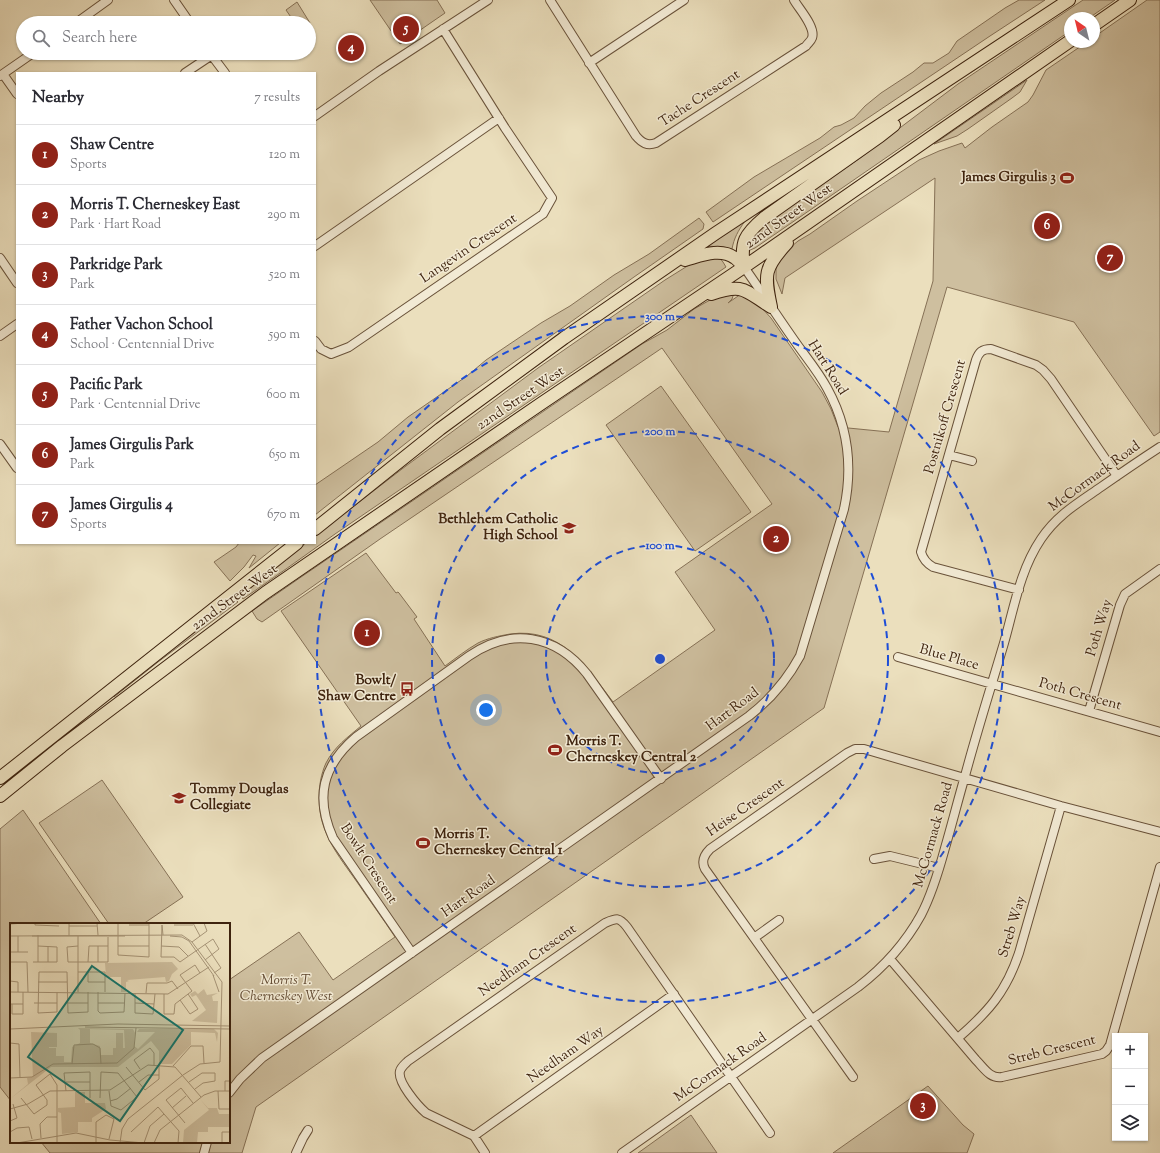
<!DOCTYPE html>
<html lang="en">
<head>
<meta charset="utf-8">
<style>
  body { margin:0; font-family:"Sorts Mill Goudy",serif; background:#f7f7f7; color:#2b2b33 }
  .controls { position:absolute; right:12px; bottom:12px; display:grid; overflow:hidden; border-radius:0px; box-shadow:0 1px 3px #0004 }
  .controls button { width:36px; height:36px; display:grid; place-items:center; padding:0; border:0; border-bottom:1px solid #e1e1e2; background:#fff; color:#2b2b33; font:20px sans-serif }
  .compass { position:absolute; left:1064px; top:12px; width:36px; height:36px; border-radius:50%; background:#fff; box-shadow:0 1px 3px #0004; rotate:325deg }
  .you { position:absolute; left:486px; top:710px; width:14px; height:14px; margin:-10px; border:3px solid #fff; border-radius:50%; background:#1a73e8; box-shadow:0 0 0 6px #1a73e833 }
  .badge { display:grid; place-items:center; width:26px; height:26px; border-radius:50%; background:#8f2418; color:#fff; font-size:13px; font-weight:700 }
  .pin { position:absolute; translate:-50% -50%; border:2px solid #fff; box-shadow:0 1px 4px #0006 }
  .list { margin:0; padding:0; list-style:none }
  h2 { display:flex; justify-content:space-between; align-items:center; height:52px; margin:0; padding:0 16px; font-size:17px }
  h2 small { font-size:13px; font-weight:400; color:#7c7c81 }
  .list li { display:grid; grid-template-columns:26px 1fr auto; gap:12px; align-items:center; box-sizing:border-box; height:60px; padding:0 16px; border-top:1px solid #e1e1e2 }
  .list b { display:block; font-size:15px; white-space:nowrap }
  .list p { margin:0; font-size:13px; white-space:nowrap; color:#7c7c81 }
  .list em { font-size:13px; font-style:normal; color:#7c7c81 }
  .icon { flex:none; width:22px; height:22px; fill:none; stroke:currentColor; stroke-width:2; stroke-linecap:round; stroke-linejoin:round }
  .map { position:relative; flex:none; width:1160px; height:1153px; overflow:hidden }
  .search { position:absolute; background:#fff; box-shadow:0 1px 3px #0004; left:16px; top:16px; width:300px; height:44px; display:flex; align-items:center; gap:10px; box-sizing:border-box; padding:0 14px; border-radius:22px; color:#7c7c81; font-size:15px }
  .panel { position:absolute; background:#fff; box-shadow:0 1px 3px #0004; left:16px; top:72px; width:300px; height:472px; border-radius:0px }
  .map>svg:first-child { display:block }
  .green { fill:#cebf9f; stroke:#867156 }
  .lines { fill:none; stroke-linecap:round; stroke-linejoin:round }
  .minor-casing { stroke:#69523a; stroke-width:10 }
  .highway-casing { stroke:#3e230e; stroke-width:14 }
  .minor { stroke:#f2ead4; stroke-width:8 }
  .highway { stroke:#ebdfbd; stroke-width:12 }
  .ring { fill:none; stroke:#1d4ed8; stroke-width:2; stroke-dasharray:7 5 }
  .labels { text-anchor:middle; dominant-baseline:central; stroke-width:3; stroke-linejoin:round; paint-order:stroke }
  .street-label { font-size:14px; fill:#3e230e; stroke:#f2ead4 }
  .poi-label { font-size:14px; font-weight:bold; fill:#3e230e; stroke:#f2ead4; text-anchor:end }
  .park-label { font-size:14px; font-style:italic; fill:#624a32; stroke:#f2ead4 }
  .inset-road { fill:none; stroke:#a69477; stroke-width:1 }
  .view { fill:#0f766e; fill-opacity:0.15; stroke:#0f766e; stroke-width:2 }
  .inset-edge { fill:none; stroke:#3e230e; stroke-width:2 }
  .centre { fill:#1d4ed8; stroke:#f2ead4; stroke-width:2 }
  .ring-label { font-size:12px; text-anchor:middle; font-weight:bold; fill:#1d4ed8; stroke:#f2ead4; stroke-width:3; stroke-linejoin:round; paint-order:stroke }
</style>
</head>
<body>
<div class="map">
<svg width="1160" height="1153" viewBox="0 0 1160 1153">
  <rect width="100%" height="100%" fill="#ebdfbd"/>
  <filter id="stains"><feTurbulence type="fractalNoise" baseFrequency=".005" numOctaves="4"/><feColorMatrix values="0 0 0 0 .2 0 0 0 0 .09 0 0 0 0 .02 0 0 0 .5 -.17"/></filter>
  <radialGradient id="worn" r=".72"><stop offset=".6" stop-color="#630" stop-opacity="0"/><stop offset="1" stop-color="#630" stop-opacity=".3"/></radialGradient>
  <path class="green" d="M370,0H437L445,13L400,44Z
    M1019,0H1045L990,36L713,222L706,212L754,177L820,138L834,127L841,125L854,118L865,106L881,93L913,72L924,63H933L949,53L957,41L1005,8Z
    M1083,0H1115L1089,18H1070V31L755,248L750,250L752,243L760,227L860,158L958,84Z
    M1147,0H1160V432L1154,436L1074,322L947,287L824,708L256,1107L242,1153H50L41,1142H229V980L299,932L333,980L395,937C383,919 370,901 357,882C338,855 319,833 319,798C319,786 321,774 326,763C334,747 348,737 361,726L281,611L366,553L396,593L398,592L399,593L417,617L414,619L445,666C456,658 466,650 478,643C488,638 499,636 510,634C561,627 586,666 613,702L715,630L675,572L772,504L662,348L380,539L262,622L257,619L252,611L304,575L642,344L667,330L694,309L710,300L734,293L732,299L728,303L741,294L760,306L771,318L822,392L831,409L838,427L889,432L933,281L935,178L785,278L782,294L776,279V267L779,257L798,241L810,234L857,201L919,160L939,151L962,143L965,148L992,127L1028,102L1033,95L1046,70L1087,42H1094V37Z
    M297,2L310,23L309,24L295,23L286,10Z
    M1027,80L1020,92L1012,98L968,129L957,136L934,144Z
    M699,218L704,224L703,229L634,277L458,402L315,515V485L378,442L408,417L467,376L486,360L541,323L570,306L614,275L649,254Z
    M745,221C738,231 734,238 732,249L720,247L708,246Z
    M718,256L723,262L726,267L335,534L286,569L243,599L240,595L306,543H315V536L402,469L538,368L665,280L689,265Z
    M661,386L751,512L695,551L606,425Z
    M239,543H280L249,568L256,556L253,555L244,567L230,581L214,562L236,547Z
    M234,598L238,602L158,662L114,697L112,694Z
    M102,780L183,897L143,924H109L39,823Z
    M23,810L101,924H11V1101L0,1087V829Z
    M928,1086L963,1125L974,1134L967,1153H833Z
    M691,1115L717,1153H638Z"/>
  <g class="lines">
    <defs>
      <path id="minor" d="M174,0L190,23
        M550,0L636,136C642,143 647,146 656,143L806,46C808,43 811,41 812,38C816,27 799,9 794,0
        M76,23L108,0
        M210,53L225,73
        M589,63L684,0
        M185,73L212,55
        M3,74L17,94
        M0,76L33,53
        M315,116L379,71L488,0
        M315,246L499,118
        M0,258L17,283
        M0,336L17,324
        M315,341L321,349L331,354L349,347L543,214L552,198L505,128L443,29
        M0,444L17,468
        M949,455L972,461
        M1019,590L933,567C926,563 923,559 921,552L976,360C979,352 982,349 991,349L1036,365L1043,370L1051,379L1117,476
        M898,657L1160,732
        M1089,711L1120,605L1125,594L1160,569
        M874,859L890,856L939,868
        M754,938L779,920
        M412,953L333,838C315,798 322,766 356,737L469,656C511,627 555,634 587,674L661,779
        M890,959L976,1060C984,1068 990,1079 1002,1077L1102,1054L1106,1051L1110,1045L1160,867
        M958,1038C988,1012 1006,992 1019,953L1061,806
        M853,1077L705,869C701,861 704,855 710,849L847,753L855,749H864L1061,806L1160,832
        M229,1093L240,1079L262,1058L749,716C771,699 787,680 800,656L844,509C853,467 848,426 827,388C818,371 805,356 794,340C777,316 761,291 744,267
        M474,1136L674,994
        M204,1153L207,1142
        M296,1153L303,1138L308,1130
        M485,1153L474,1136L426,1113C418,1106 397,1082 400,1071C401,1067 405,1064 408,1061L605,923C617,918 619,917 627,927L770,1133
        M622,1153L858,987C884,967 905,944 921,915C932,894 939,870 945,848C952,824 958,800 965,776C977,731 991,687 1004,643C1014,608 1020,570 1041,539C1057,515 1078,503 1101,487C1121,473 1140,460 1160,447"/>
      <path id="highway" d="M1094,25L1130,0
        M685,260C700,256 720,247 735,258C738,260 741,264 744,267
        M744,267C740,242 745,234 764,218L880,136L894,125
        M711,294C744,283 744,290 771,307
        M771,307C764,274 764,268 787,243
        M315,529L440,429L564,338L716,233L1069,0
        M0,778L297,543
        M0,796L62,746L265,593L542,403L744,267L1070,41"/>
    </defs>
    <use href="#minor" class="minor-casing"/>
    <use href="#highway" class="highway-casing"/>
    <use href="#minor" class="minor"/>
    <use href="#highway" class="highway"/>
  </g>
  <g class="ring">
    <circle cx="660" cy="659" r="114"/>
    <circle cx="660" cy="659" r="228"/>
    <circle cx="660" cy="659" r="343"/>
  </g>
  <defs>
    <symbol id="stadium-bare" viewBox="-9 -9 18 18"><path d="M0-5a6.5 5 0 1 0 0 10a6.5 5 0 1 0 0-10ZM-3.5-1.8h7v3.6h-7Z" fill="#8f2418" stroke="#f2ead4" stroke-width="2.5" paint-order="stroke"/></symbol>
    <symbol id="school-bare" viewBox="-9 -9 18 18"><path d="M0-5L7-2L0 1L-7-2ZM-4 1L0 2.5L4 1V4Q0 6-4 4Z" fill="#8f2418" stroke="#f2ead4" stroke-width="2.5" paint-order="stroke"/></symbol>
    <symbol id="bus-bare" viewBox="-9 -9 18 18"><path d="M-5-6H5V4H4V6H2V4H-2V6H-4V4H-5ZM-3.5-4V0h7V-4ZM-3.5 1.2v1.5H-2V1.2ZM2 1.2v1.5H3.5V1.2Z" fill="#8f2418" stroke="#f2ead4" stroke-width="2.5" paint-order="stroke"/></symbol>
  </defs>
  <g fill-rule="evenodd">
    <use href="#stadium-bare" x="1057" y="168" width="20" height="20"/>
    <use href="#school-bare" x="559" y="518" width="20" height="20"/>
    <use href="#bus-bare" x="397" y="679" width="20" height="20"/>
    <use href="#stadium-bare" x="545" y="740" width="20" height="20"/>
    <use href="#school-bare" x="169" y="788" width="20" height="20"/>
    <use href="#stadium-bare" x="413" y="833" width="20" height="20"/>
  </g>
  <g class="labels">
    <g class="street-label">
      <text transform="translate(700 99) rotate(-33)">Tache Crescent</text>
      <text transform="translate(789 217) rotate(-35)">22nd Street West</text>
      <text transform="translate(469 249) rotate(-34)">Langevin Crescent</text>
      <text transform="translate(827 368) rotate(58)">Hart Road</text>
      <text transform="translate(521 399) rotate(-34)">22nd Street West</text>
      <text transform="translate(946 417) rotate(-74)">Postnikoff Crescent</text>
      <text transform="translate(1095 477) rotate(-36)">McCormack Road</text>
      <text transform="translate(235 598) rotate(-36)">22nd Street West</text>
      <text transform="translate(1100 628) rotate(-73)">Poth Way</text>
      <text transform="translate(949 658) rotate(16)">Blue Place</text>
      <text transform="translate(1080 695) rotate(16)">Poth Crescent</text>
      <text transform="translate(733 710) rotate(-37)">Hart Road</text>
      <text transform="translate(746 808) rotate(-35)">Heise Crescent</text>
      <text transform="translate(934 835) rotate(-74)">McCormack Road</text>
      <text transform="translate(368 864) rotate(57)">Bowlt Crescent</text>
      <text transform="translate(469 897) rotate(-35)">Hart Road</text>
      <text transform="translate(1013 927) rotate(-73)">Streb Way</text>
      <text transform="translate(528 961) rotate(-35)">Needham Crescent</text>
      <text transform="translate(1052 1051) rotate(-14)">Streb Crescent</text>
      <text transform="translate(566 1055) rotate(-35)">Needham Way</text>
      <text transform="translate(721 1068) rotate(-35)">McCormack Road</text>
    </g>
    <g class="poi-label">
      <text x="1056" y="178">James Girgulis 3</text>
      <text x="558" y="520">Bethlehem Catholic<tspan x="558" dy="16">High School</tspan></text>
      <text x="396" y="681">Bowlt/<tspan x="396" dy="16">Shaw Centre</tspan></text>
      <text x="566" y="742" text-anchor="start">Morris T.<tspan x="566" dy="16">Cherneskey Central 2</tspan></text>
      <text x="190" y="790" text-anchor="start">Tommy Douglas<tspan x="190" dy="16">Collegiate</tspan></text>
      <text x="434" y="835" text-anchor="start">Morris T.<tspan x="434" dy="16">Cherneskey Central 1</tspan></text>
    </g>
    <g class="park-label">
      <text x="286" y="981">Morris T.<tspan x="286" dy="16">Cherneskey West</tspan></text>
    </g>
  </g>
  <g transform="translate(10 923)">
    <rect width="220" height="220" fill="#ebdfbd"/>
    <path d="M162,39L168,46L162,51L159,58L156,59L155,54L117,57L119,58L116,59V69H111V54H96L95,40ZM194,66L197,72L208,70L202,73L203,78H208L207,100L182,98L196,87L186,72L182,74L180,71L185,68L188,71ZM68,105L123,106L125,110L124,123L128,126L145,109H127L129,106H204L208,110L207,119L205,110L181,109V122L162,141H149V128L141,118L108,144H41L0,176L18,161L17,155L23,154L21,109L47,110V124H39V112V125H46V133H54V139H61L62,124L70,120V107ZM80,106L114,107L115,125H113V110H106V125H103V132H91L90,123L80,120ZM65,169H75V180H95L96,186L82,195V199H68V209L52,211L51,190L48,189V185L65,184ZM190,176L198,185H207L209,191H220V204H198V209H188L187,220H173L174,207L199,187Z" fill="#cebf9f" fill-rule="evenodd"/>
    <path class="inset-road" d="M25,0V2L49,3M87,0L88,12M108,0V32L139,34V0M183,0L190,13M0,1L15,0M119,2H139M164,2H183M59,3H87M153,12L152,2L151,34H164L170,39L203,16L209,26L195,37M0,13L172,12L182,19L212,59M8,13V29M22,13H115M59,13V0M160,13L172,14L179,18L204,53M182,19L197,8L194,0M195,21L211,45L204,50M68,23L57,24L58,39H98V14M88,23V39M108,23H139M151,23L169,24L178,33M0,29H18M0,39H17L18,69M23,39H47V24L28,23M28,39V12M38,39V23M78,39L79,23H98M68,49H95V69M78,49V59H95M203,52L209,69M0,58V29M0,58L8,59V69M28,59H57M0,69L158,71L199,44M47,69V89L28,90L29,49H57L58,90L78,89V69M68,69V13M88,69V88L90,90L114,89L115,70M125,70V90L143,91L145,71M136,70L137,60H157L162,58L168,66M154,71V91H164L165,81L182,68L170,52L185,42L190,50M170,77L180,91L188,86L178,71M24,80H47M57,80H78M88,80H115M125,80L144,81M0,81H13M2,81V91H13V69M75,104L220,106M0,106L108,101L220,103M0,120L9,121L10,155M62,141L64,122L83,121L90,125L91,141M163,143L181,123H193L194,140M116,144L135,167L149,156V142M130,146L124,137L140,125L144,130V142M0,155L22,154L43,141L107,140L124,125L126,105M56,159H80M129,159L138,152H149M179,159L192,150H205V158L193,160L185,166M56,168L54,150L80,149V175M208,168L209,186H220M215,168V158H220M11,175L24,191L37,182V177L26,162L40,151L47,162V220M90,175L91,149L108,150L127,174L111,187L101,183L99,168M100,178L107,176L121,165M162,185L176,173M0,186L18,181L40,168L100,167L138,142L165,144L191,174M0,198L7,195L3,181M175,200L156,177L171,165L183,180M0,209L7,205L19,204L22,216M121,209L148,184L154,191M31,215L30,201L37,194H47M7,220L66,210L100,217L134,220M86,220V199L96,192L104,196L99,216M110,220L112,206L118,196L173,152L190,141L210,139L212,59M134,220L140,203L154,191L169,208L168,220M144,220L150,207L194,172L205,168H220M212,220V209H220"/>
    <path class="view" d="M82,43L173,107L110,198L18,134Z"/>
    <rect width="220" height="220" class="inset-edge"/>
  </g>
  <circle cx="660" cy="659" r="6" class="centre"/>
  <g class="ring-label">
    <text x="660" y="320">300 m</text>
    <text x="660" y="435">200 m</text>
    <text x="660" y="549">100 m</text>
  </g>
  <rect width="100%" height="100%" filter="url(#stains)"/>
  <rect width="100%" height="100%" fill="url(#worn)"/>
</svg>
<div class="controls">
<button>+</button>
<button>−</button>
<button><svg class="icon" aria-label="layers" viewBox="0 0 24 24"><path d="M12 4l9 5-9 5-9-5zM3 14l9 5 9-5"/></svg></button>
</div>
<svg class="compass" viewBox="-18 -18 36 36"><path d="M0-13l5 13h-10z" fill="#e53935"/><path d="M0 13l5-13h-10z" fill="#7c7c81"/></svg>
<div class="you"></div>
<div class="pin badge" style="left:367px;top:633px">1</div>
<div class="pin badge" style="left:776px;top:539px">2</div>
<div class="pin badge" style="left:923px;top:1106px">3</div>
<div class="pin badge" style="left:351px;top:48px">4</div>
<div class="pin badge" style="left:406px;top:29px">5</div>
<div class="pin badge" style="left:1047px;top:226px">6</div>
<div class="pin badge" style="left:1110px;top:258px">7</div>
<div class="search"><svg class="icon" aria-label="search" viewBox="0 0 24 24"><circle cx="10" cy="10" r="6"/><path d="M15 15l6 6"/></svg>Search here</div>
<section class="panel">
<h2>Nearby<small>7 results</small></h2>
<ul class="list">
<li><span class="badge">1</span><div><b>Shaw Centre</b><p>Sports</p></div><em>120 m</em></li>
<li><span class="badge">2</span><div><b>Morris T. Cherneskey East</b><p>Park · Hart Road</p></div><em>290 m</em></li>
<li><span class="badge">3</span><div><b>Parkridge Park</b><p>Park</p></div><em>520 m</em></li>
<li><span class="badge">4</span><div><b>Father Vachon School</b><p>School · Centennial Drive</p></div><em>590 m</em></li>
<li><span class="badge">5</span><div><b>Pacific Park</b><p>Park · Centennial Drive</p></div><em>600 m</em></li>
<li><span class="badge">6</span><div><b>James Girgulis Park</b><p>Park</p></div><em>650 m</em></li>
<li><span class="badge">7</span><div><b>James Girgulis 4</b><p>Sports</p></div><em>670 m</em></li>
</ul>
</section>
</div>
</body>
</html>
